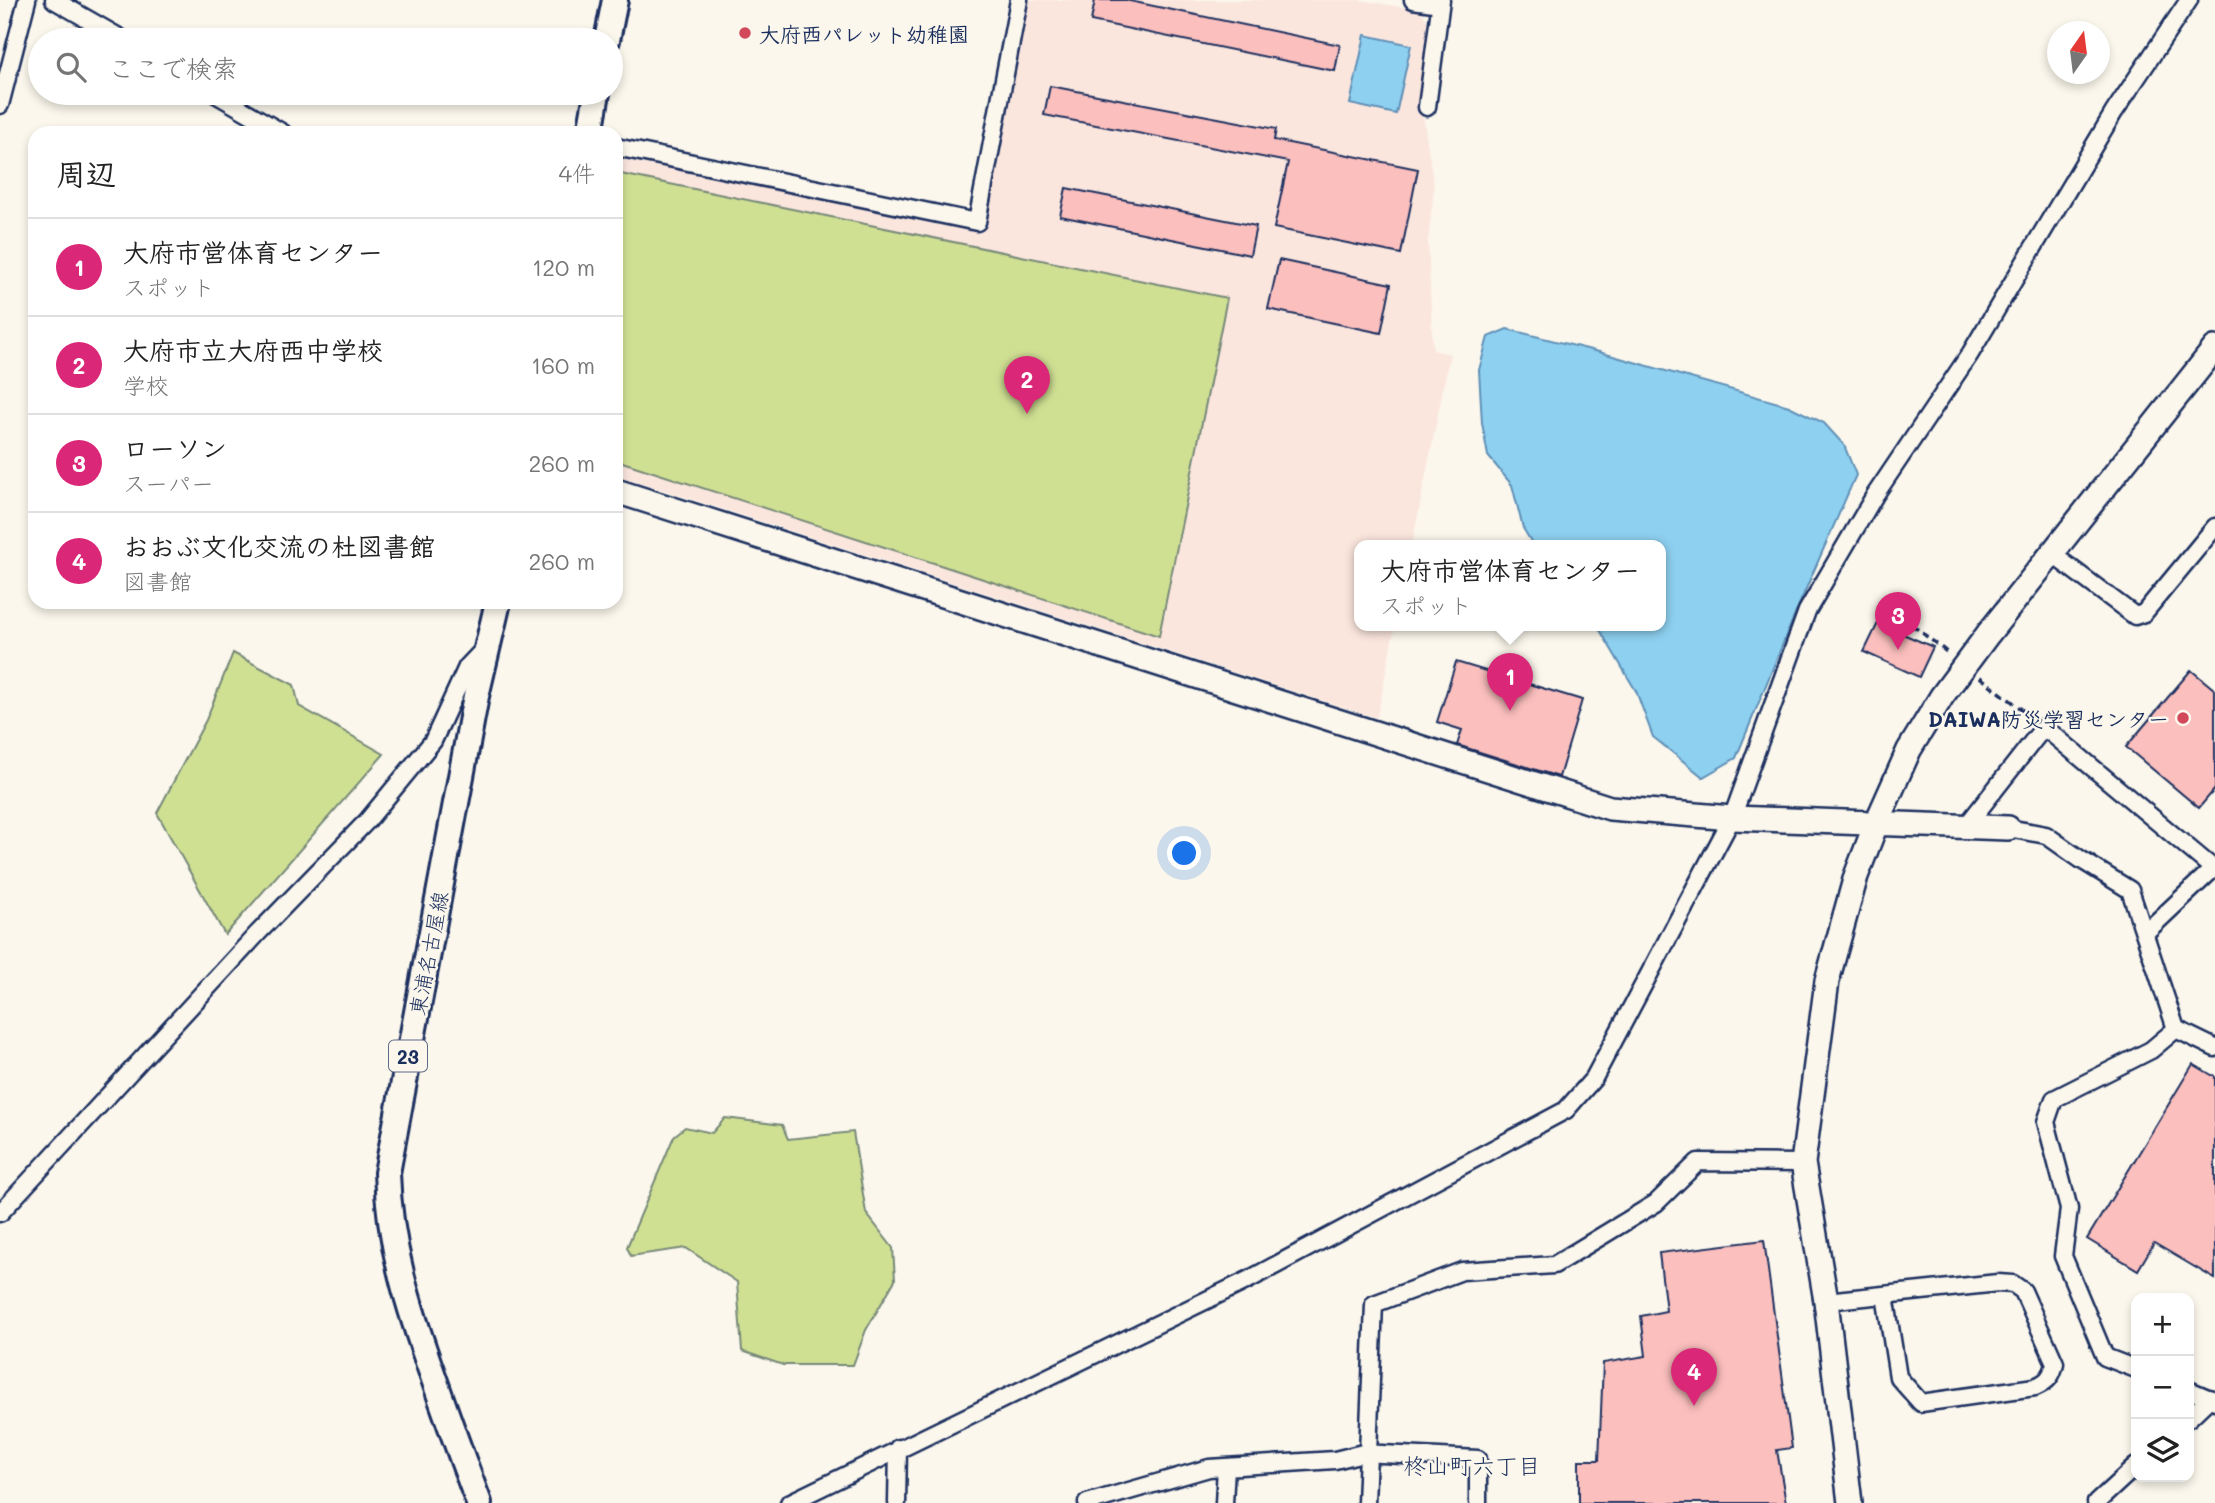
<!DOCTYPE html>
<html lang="ja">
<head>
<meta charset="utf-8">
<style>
  body { margin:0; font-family:Mali,"Klee One",sans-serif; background:#f2f2f2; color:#222 }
  .controls { position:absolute; right:21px; bottom:21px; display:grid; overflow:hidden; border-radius:14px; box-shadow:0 4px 10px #0003 }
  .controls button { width:63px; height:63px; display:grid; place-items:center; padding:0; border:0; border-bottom:2px solid #e0e0e0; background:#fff; color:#222; font:35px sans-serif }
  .compass { position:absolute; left:2047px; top:21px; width:63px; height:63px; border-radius:50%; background:#fff; box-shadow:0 4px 10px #0003; rotate:14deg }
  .you { position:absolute; left:1185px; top:854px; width:24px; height:24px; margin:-18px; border:5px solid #fff; border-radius:50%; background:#1a73e8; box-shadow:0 0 0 10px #1a73e833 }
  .badge { display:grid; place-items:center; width:46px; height:46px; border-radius:50%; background:#db2777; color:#fff; font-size:23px; font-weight:700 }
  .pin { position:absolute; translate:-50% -58px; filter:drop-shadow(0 2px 4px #0008) }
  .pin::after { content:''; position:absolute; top:37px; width:24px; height:21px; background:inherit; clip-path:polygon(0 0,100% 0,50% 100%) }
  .popup { position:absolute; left:1354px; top:540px; width:312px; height:91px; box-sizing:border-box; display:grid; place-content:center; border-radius:14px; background:#fff; filter:drop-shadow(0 2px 5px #0005); font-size:23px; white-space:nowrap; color:#767676 }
  .popup b { font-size:26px; color:#222 }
  .popup::after { content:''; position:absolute; left:50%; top:100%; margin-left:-14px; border:14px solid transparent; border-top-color:#fff }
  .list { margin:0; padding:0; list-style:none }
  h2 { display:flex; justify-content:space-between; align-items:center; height:91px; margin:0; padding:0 28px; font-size:30px }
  h2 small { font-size:23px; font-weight:400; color:#767676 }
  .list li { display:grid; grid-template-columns:46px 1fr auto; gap:21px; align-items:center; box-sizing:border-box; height:98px; padding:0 28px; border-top:2px solid #e0e0e0 }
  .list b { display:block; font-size:26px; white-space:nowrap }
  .list p { margin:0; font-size:23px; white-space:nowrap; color:#767676 }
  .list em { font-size:23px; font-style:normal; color:#767676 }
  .icon { flex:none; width:38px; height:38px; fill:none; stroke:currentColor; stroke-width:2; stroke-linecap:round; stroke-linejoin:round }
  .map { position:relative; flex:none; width:2215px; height:1503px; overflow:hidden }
  .search { position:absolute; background:#fff; box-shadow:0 4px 10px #0003; left:28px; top:28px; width:595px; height:77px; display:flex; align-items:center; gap:18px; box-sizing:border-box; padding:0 24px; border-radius:38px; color:#767676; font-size:26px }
  .panel { position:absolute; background:#fff; box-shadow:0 4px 10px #0003; left:28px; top:126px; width:595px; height:483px; border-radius:21px }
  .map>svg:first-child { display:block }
  .built { fill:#fbe6de }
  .green { fill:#d0e093; stroke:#768878; stroke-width:2 }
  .water { fill:#8ed0f0; stroke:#6090b6; stroke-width:2 }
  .building { fill:#fbbfbd; stroke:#1b2f5e; stroke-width:2 }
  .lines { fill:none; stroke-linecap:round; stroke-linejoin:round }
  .street-casing { stroke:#1b2f5e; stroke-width:21 }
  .secondary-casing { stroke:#1b2f5e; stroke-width:28 }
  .primary-casing { stroke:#1b2f5e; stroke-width:30 }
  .path { stroke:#1b2f5e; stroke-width:3.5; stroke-dasharray:7 5; stroke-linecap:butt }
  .street { stroke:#fbf7ec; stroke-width:16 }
  .secondary { stroke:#fbf7ec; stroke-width:23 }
  .primary { stroke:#fbf7ec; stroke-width:24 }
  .poi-dot { fill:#d1495b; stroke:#fbf7ec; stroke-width:2.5 }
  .labels { text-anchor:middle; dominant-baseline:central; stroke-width:5; stroke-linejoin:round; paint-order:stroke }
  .shield { fill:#fbf7ec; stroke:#5e6b89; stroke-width:2 }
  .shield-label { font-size:19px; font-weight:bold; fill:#1b2f5e }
  .poi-label { font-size:21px; font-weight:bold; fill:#1b2f5e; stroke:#fbf7ec; text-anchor:start }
  .street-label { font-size:21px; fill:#1b2f5e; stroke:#fbf7ec }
  .neighbourhood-label { font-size:23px; fill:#1b2f5e; stroke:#fbf7ec }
</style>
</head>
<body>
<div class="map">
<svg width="2215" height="1503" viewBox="0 0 2215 1503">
  <rect width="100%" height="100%" fill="#fbf7ec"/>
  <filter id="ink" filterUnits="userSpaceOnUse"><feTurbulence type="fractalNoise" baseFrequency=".0143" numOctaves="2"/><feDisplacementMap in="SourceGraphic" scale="14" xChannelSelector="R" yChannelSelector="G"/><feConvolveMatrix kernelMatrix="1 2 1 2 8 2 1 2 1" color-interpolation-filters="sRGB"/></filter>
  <g filter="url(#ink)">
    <path class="built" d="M1029,0H1359L1420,10L1431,25L1422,107L1434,188L1428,242L1433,350L1450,354L1412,545H1360V625H1395L1377,718L616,475V158L983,232Z"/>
    <path class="green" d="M616,173L1227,298L1159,636L616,460Z
      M233,653L294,685L299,706L384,754L225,935L157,813L206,720Z
      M725,1118L782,1125L788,1139L853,1132L866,1213L893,1248L895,1280L866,1330L853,1365H783L742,1351L737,1282L686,1248L631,1256L627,1247L674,1136L685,1127L712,1133Z"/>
    <path class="water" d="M1365,35L1411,45L1396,114L1350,104Z
      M1507,329L1599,352L1789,406L1824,423L1844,445L1856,475L1798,607L1736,758L1703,777L1653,737L1636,691L1597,625H1660V545H1533L1523,528L1512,485L1488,456L1482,423L1479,370L1488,337Z"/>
    <path class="building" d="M1095,0H1125L1340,45L1335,71L1091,21Z
      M1050,86L1276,129L1274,140L1418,169L1401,254L1274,228L1288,162L1044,115Z
      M1066,188L1256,226L1250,255L1060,216Z
      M1279,260L1391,284L1381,333L1268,309Z
      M1878,623L1933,647L1919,677L1864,652Z
      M1456,662L1582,700L1559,777L1457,745L1462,730L1437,722Z
      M2191,670L2215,690V789L2199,808L2126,747Z
      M2193,1064L2215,1077V1279L2154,1243L2138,1270L2087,1239Z
      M1764,1240L1792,1448L1777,1450L1786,1503H1579V1460H1599L1603,1363L1646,1356L1641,1316L1666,1311L1659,1253Z"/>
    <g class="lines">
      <defs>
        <path id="street" d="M54,0L124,40
          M1413,0L1440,4
          M214,93L283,133
          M0,105L27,0
          M1427,107L1441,0
          M616,147L977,222L1019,0
          M2052,554L2135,616L2144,613L2215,527
          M1967,825L2044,727L2215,870
          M2008,828L2046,835L2080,859L2130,890L2176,1029L2215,1048
          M2145,933L2215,867
          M0,1213L258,933L368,820L433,741L467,667L486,647
          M1826,1301L1998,1283L2013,1284L2023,1291L2055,1363C2052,1377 2047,1382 2035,1387L1921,1403L1898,1377L1885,1295
          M2136,1369L2105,1357L2063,1256L2069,1209L2046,1122L2054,1099L2151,1050L2176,1029
          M2189,1390L2215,1401
          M2189,1418L2210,1398
          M789,1503L1248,1280L1566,1110L1594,1078L1732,818L1807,611L1875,495L1970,354L2114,112L2189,0
          M897,1503L898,1448
          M1087,1503L1209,1468L1335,1460L1363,1453L1478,1459V1503
          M1224,1503L1226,1467
          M1366,1503L1374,1304L1462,1271L1554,1265L1656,1203L1698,1162L1803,1163
          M2096,1503L2136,1466"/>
        <path id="secondary" d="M616,491L1610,808L1732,818L2008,828
          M1850,1503L1826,1301L1803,1163L1827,981L1856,876L1876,824L1909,750L1942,696L1988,634L2215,348"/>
        <path id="primary" d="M607,40L615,0
          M590,133L597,93
          M479,1503C463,1461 448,1419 433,1376C409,1308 389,1246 387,1173L476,696L498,602"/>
      </defs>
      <use href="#street" class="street-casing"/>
      <use href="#secondary" class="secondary-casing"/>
      <use href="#primary" class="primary-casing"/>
      <path class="path" d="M1903,618L1948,653
        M1980,677L2032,717"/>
      <use href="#street" class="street"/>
      <use href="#secondary" class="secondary"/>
      <use href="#primary" class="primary"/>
    </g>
  </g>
  <g class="poi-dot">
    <circle cx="745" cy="33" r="7"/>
    <circle cx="2183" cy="718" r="7"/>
  </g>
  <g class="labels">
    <rect class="shield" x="389" y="1040.5" width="38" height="31" rx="5"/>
    <g class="shield-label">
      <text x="408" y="1056">23</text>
    </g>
    <g class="poi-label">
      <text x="759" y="33">大府西パレット幼稚園</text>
      <text x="2169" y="718" text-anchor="end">DAIWA防災学習センター</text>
    </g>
    <g class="street-label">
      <text transform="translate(428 953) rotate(-79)">東浦名古屋線</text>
    </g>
    <g class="neighbourhood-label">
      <text x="1472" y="1465">柊山町六丁目</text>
    </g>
  </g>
</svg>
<div class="controls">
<button>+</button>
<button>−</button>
<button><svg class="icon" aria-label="layers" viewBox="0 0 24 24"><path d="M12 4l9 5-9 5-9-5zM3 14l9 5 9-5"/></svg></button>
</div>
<svg class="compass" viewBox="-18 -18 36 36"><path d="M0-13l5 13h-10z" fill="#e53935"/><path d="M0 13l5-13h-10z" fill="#767676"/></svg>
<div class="you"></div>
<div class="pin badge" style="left:1510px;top:711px">1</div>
<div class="popup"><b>大府市営体育センター</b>スポット</div>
<div class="pin badge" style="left:1027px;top:414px">2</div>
<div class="pin badge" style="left:1898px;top:650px">3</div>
<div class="pin badge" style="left:1694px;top:1406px">4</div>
<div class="search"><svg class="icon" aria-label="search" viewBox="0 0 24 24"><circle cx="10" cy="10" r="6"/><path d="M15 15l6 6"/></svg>ここで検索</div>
<section class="panel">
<h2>周辺<small>4件</small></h2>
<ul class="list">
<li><span class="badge">1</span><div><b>大府市営体育センター</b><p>スポット</p></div><em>120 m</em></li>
<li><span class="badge">2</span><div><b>大府市立大府西中学校</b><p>学校</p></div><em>160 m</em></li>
<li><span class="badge">3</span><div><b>ローソン</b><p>スーパー</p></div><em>260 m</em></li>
<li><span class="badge">4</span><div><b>おおぶ文化交流の杜図書館</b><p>図書館</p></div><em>260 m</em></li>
</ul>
</section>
</div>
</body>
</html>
